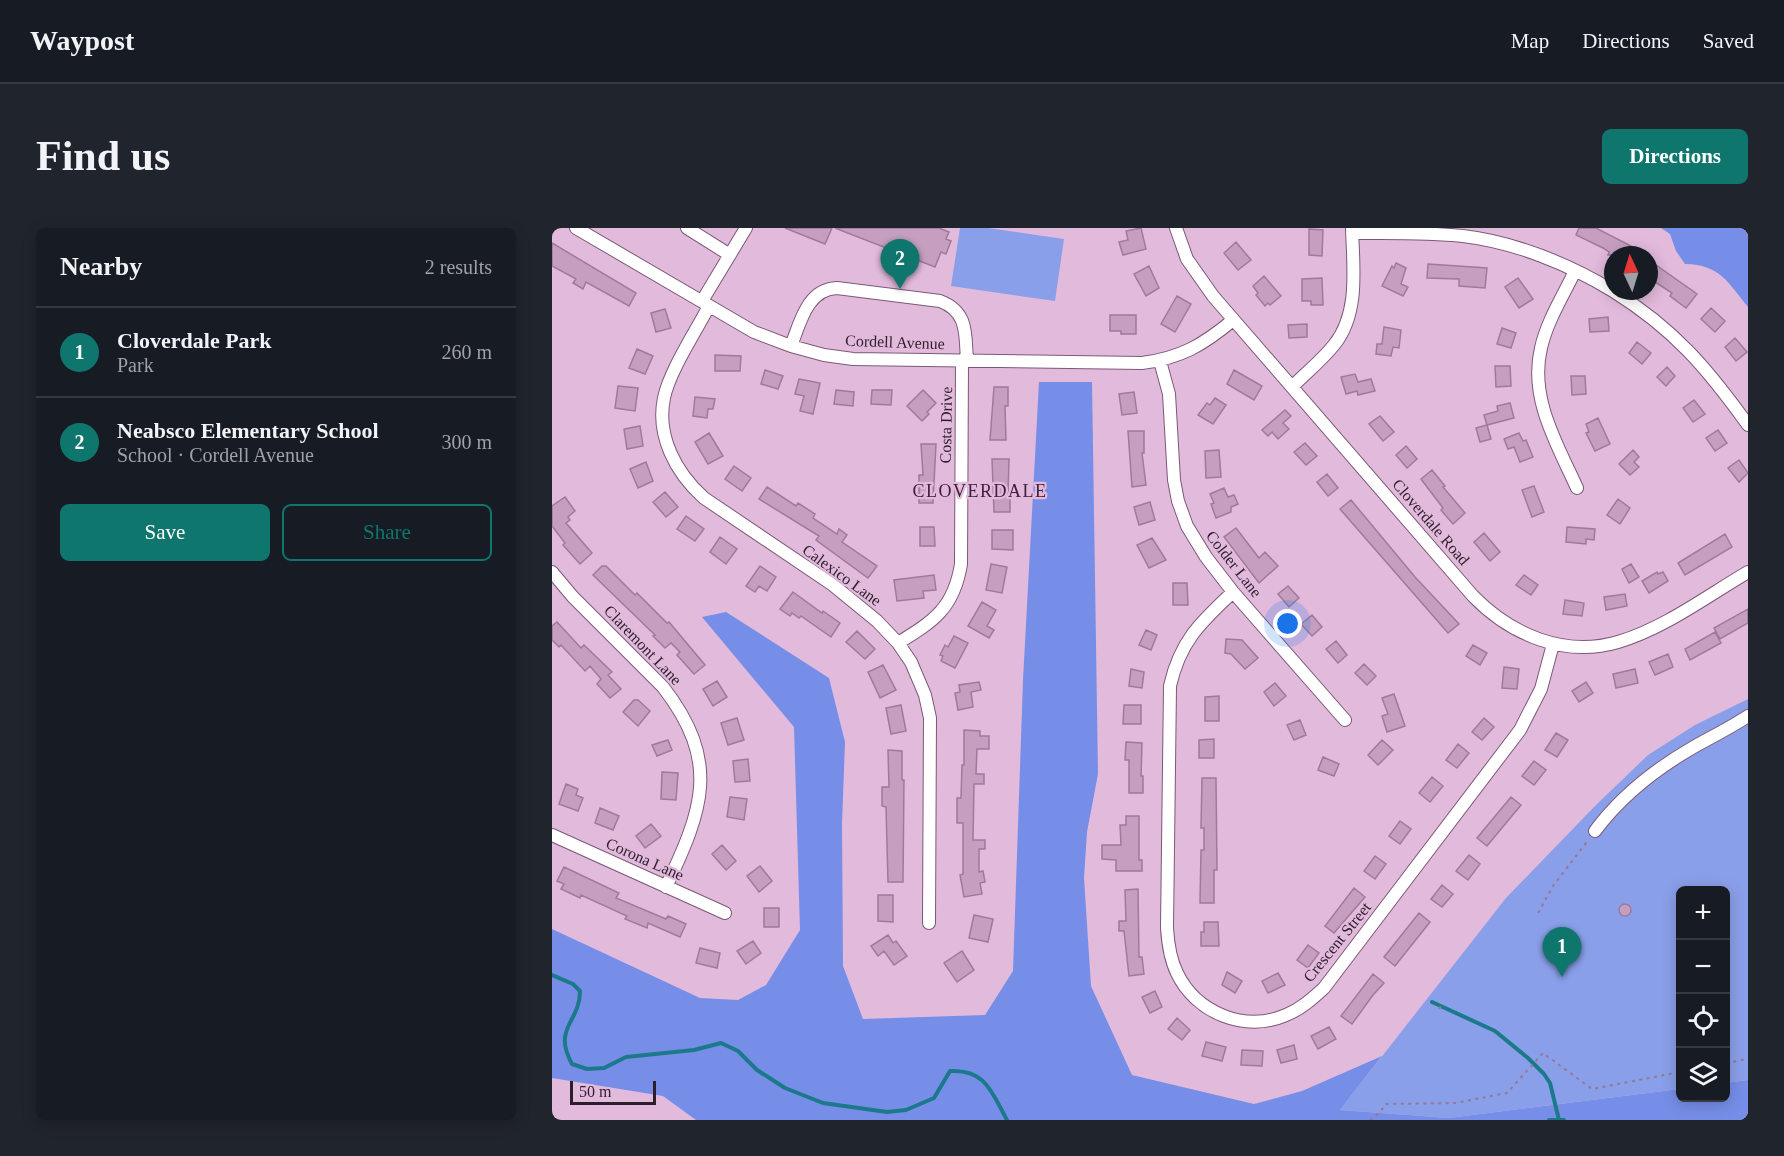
<!DOCTYPE html>
<html lang="en">
<head>
<meta charset="utf-8">
<style>
  body { margin:0; font-family:Georgia,serif; background:#20242c; color:#f1f3f6 }
  .controls { position:absolute; right:18px; bottom:18px; display:grid; overflow:hidden; border-radius:9px; box-shadow:0 3px 15px #0003 }
  .controls button { width:54px; height:54px; display:grid; place-items:center; padding:0; border:0; border-bottom:2px solid #363941; background:#171b24; color:#f1f3f6; font:30px sans-serif }
  .compass { position:absolute; left:1052px; top:18px; width:54px; height:54px; border-radius:50%; background:#171b24; box-shadow:0 3px 15px #0003; rotate:356deg }
  .scale { position:absolute; left:18px; bottom:15px; width:86px; box-sizing:border-box; padding-left:6px; border:3px solid #2d1e2b; border-top:0; font-size:16px; line-height:21px; white-space:nowrap; color:#2d1e2b; -webkit-text-stroke:4px #e2badc; paint-order:stroke }
  .you { position:absolute; left:736px; top:396px; width:21px; height:21px; margin:-15px; border:4px solid #fff; border-radius:50%; background:#1a73e8; box-shadow:0 0 0 9px #1a73e833 }
  .badge { display:grid; place-items:center; width:39px; height:39px; border-radius:50%; background:#0f766e; color:#fff; font-size:20px; font-weight:700 }
  .pin { position:absolute; translate:-50% -50px; filter:drop-shadow(0 2px 3px #0008) }
  .pin::after { content:''; position:absolute; top:32px; width:21px; height:18px; background:inherit; clip-path:polygon(0 0,100% 0,50% 100%) }
  .list { margin:0; padding:0; list-style:none }
  h2 { display:flex; justify-content:space-between; align-items:center; height:78px; margin:0; padding:0 24px; font-size:26px }
  h2 small { font-size:20px; font-weight:400; color:#9ea1a6 }
  .list li { display:grid; grid-template-columns:39px 1fr auto; gap:18px; align-items:center; box-sizing:border-box; height:90px; padding:0 24px; border-top:2px solid #363941 }
  .list b { display:block; font-size:22px; white-space:nowrap }
  .list p { margin:0; font-size:20px; white-space:nowrap; color:#9ea1a6 }
  .list em { font-size:20px; font-style:normal; color:#9ea1a6 }
  .actions { display:flex; gap:12px; padding:18px 24px }
  .actions a { flex:1; padding:14px 0; border:2px solid #0f766e; border-radius:9px; text-align:center; font-size:21px; color:#0f766e }
  .actions .main { background:#0f766e; color:#fff }
  .icon { flex:none; width:33px; height:33px; fill:none; stroke:currentColor; stroke-width:2; stroke-linecap:round; stroke-linejoin:round }
  .map { position:relative; flex:none; width:1196px; height:892px; overflow:hidden; border-radius:9px }
  header { display:flex; align-items:center; gap:36px; box-sizing:border-box; height:84px; padding:0 30px; background:#171b24; border-bottom:2px solid #363941 }
  header strong { font-size:28px }
  nav { display:flex; gap:33px; margin-inline-start:auto; font-size:21px }
  .intro { display:flex; align-items:center; justify-content:space-between; box-sizing:border-box; height:144px; padding:0 36px }
  h1 { margin:0; font-size:42px }
  .button { padding:15px 27px; border-radius:9px; background:#0f766e; color:#fff; font-size:21px; font-weight:700 }
  main { display:flex; gap:36px; padding:0 36px }
  aside { flex:1; background:#171b24; border-radius:9px; box-shadow:0 3px 15px #0003 }
  .map>svg:first-child { display:block }
  .green { fill:#8a9fe9 }
  .forest { fill:#768ee8 }
  .lines { fill:none; stroke-linecap:round; stroke-linejoin:round }
  .stream { stroke:#1c798b; stroke-width:4 }
  .building { fill:#c69fc0; stroke:#9f7a9a; stroke-width:1.5 }
  .minor-casing { stroke:#7c5977; stroke-width:14 }
  .path { stroke:#967891; stroke-width:2; stroke-dasharray:3 4.5; stroke-linecap:butt }
  .minor { stroke:#fff; stroke-width:12 }
  .labels { text-anchor:middle; dominant-baseline:central; stroke-width:4.5; stroke-linejoin:round; paint-order:stroke }
  .street-label { font-size:16px; fill:#2d1e2b; stroke:#e2badc }
  .neighbourhood-label { font-size:18px; letter-spacing:1.5px; fill:#3f203c; stroke:#e2badc }
</style>
</head>
<body>
<header>
<strong>Waypost</strong>
<nav><a>Map</a><a>Directions</a><a>Saved</a></nav>
</header>
<div class="intro"><h1>Find us</h1><a class="button">Directions</a></div>
<main>
<aside>
<h2>Nearby<small>2 results</small></h2>
<ul class="list">
<li><span class="badge">1</span><div><b>Cloverdale Park</b><p>Park</p></div><em>260 m</em></li>
<li><span class="badge">2</span><div><b>Neabsco Elementary School</b><p>School · Cordell Avenue</p></div><em>300 m</em></li>
</ul>
<div class="actions"><a class="main">Save</a><a>Share</a></div>
</aside>
<div class="map">
<svg width="1196" height="892" viewBox="0 0 1196 892">
  <rect width="100%" height="100%" fill="#e2badc"/>
  <path class="green" d="M408,0H436L512,11L503,73L399,58Z
    M1196,471V852L1174,855V662H1128V861L897,890L788,882L954,670L1043,578L1096,527L1143,497Z"/>
  <path class="forest" d="M1109,0H1196V79C1175,53 1168,37 1133,36L1124,23L1118,6Z
    M487,154H540L546,546L535,604L532,650L539,758L580,847L702,876L750,863L830,828L788,882L897,890L1128,861V870H1174V855L1196,852V892H144L111,868L0,850V701L148,770L186,772L214,757L248,702L242,499L150,389L174,384L277,450L293,514L290,596L291,738L311,791L433,787L461,743L471,452Z"/>
  <g class="lines">
    <path class="stream" d="M0,747L21,756L28,763C28,795 0,799 20,836L35,841L52,840L74,829L142,822L169,815L186,823L205,842L233,860L271,875L335,884L354,882L382,870L398,843C434,841 440,865 455,892
      M880,774L943,803L976,830L992,846L998,855L1007,892
      M997,892H1012"/>
  </g>
  <path class="building" d="M233,0H280L273,16Z
    M283,0H387L397,4L394,11L399,13L394,26L389,24L383,39Z
    M589,0L594,21L571,27L567,14L576,12L574,3Z
    M1027,0H1044L1083,20L1080,27H1056L1057,24L1051,20L1024,7Z
    M757,1L771,2L770,28L757,27Z
    M684,14L699,32L686,42L672,25Z
    M0,15L84,65L77,78L34,54L31,61L21,55L24,51L0,38Z
    M1097,32L1145,66L1134,80L1118,68L1120,65L1097,50Z
    M844,35L854,40L849,56L856,59L851,68L830,58L840,38L842,40Z
    M876,36L935,40L933,60L907,58V51L875,50Z
    M597,38L607,60L594,68L582,46Z
    M712,48L729,68L718,77L716,75L713,78L704,67L706,65L701,58Z
    M770,50L771,77H759V73H750V51Z
    M966,50L981,71L967,80L953,59Z
    M625,68L639,76L623,104L609,96Z
    M1159,80L1173,93L1163,104L1149,91Z
    M113,81L119,100L104,104L99,85Z
    M558,87H584V106H569V103H558Z
    M1056,89L1057,103L1038,104L1037,91Z
    M755,96V109L737,110L736,97Z
    M832,99L849,102L847,120L841,119L839,128L824,126L825,116H830Z
    M950,100L964,105L959,120L945,116Z
    M1183,110L1195,124L1184,133L1173,119Z
    M1085,114L1099,125L1090,136L1077,125Z
    M85,121L101,128L93,146L77,140Z
    M163,127L189,128L188,143H163Z
    M943,138H958L959,158L944,159Z
    M1115,139L1123,148L1114,158L1105,149Z
    M213,142L231,148L226,161L209,156Z
    M682,142L710,158L702,172L675,156Z
    M803,146L806,154L819,151L823,163L806,167L805,163L794,166L789,149Z
    M1019,148H1033L1034,166L1020,167Z
    M247,151L268,155L261,186L248,183L252,168L243,166Z
    M66,158L86,160L83,183L63,180Z
    M442,159H456V178H453L454,212H438Z
    M284,162L302,164L301,178L282,176Z
    M320,162H340L339,177L319,176Z
    M371,162L384,175L375,184L377,186L370,193L355,178Z
    M582,164L585,185L570,187L567,166Z
    M143,169L163,171L161,181H156L155,190L141,188Z
    M663,170L674,177L661,196L646,187L655,175L658,177Z
    M1142,172L1153,186L1141,194L1131,180Z
    M958,175L962,190L935,197L932,187L946,183L945,178Z
    M733,182L739,188L731,195L737,201L726,211L720,204L716,208L710,202Z
    M828,188L842,204L831,213L817,196Z
    M1046,190L1058,216L1043,223L1034,205L1037,204L1034,196Z
    M935,197L939,211L928,214L924,200Z
    M88,198L91,218L75,221L72,201Z
    M1166,202L1175,215L1163,223L1154,210Z
    M576,203H592V225H590L594,257L580,259Z
    M157,205L171,228L156,236L143,214Z
    M967,205L971,213L974,212L981,229L968,234L962,219L956,221L952,211Z
    M753,215L765,228L754,237L742,224Z
    M369,216H384L381,275H367V247H371Z
    M854,218L865,231L855,240L844,227Z
    M667,222L669,249L654,250L653,223Z
    M1081,222L1087,229L1082,234L1087,239L1078,247L1067,236Z
    M440,231H457L456,267H458V284H442Z
    M1187,232L1196,245L1187,254L1176,240Z
    M94,234L101,253L86,260L78,241Z
    M182,238L199,250L190,263L173,251Z
    M880,242L893,258L891,259L913,285L901,296L889,282L891,280L869,251Z
    M775,246L786,260L776,268L765,254Z
    M982,258L992,284L980,289L970,262Z
    M215,259L244,278L246,275L263,286L261,290L285,306L287,301L295,307L290,314L325,338L316,350L264,312L267,308L207,271Z
    M672,260L676,269L682,267L686,276L679,279V284L664,290L659,276L662,275L658,266Z
    M113,264L126,279L114,289L101,274Z
    M13,269L23,283L16,289L18,292L14,295L40,325L28,336L11,317L13,315L0,298V278Z
    M1066,271L1078,280L1068,296L1055,287Z
    M799,272L863,349L907,396L896,405L788,281Z
    M598,274L603,292L587,297L582,279Z
    M134,288L152,301L143,313L125,301Z
    M368,299H382L383,318H368Z
    M1015,299L1043,301L1042,312L1034,311V316L1014,314Z
    M684,300L707,330L713,324L726,338L707,355L672,309Z
    M440,302H461V322L440,321Z
    M932,305L948,324L938,333L922,314Z
    M1173,306L1180,319L1133,347L1126,335Z
    M168,309L185,321L174,336L158,324Z
    M600,310L614,332L597,340L585,317Z
    M439,336L455,339L450,365L434,362Z
    M1079,336L1087,349L1077,355L1070,341Z
    M50,338H54L83,367L85,365L115,395L117,394L153,437L142,446L125,427L128,424L119,415L113,420L101,408L103,407L41,347Z
    M208,338L224,349L215,363L207,358L203,364L194,358Z
    M1105,344L1106,346L1111,344L1116,353L1097,365L1090,353Z
    M382,347L384,362L371,363L372,370L345,373L342,352Z
    M972,347L986,357L979,367L964,357Z
    M621,355H635L636,377H621Z
    M736,358L747,370L737,379L726,366Z
    M241,364L270,385L271,383L288,395L279,409L249,388L247,390L240,385L238,388L228,381Z
    M1073,366L1075,378L1054,382L1052,369Z
    M1013,372L1032,375L1030,388L1011,386Z
    M430,374L444,382L435,398L442,402L437,410L416,398Z
    M1196,381V395L1168,411L1162,400Z
    M760,387L770,399L760,408L749,396Z
    M5,394L29,420L32,417L60,444L56,447L69,461L58,470L45,456L49,451L38,438L33,443L9,417L7,419L0,412V398Z
    M594,402L605,407L599,422L587,417Z
    M305,403L323,421L313,431L294,414Z
    M1163,404L1169,415L1138,432L1133,421Z
    M402,408L416,415L403,440L389,433L391,428L388,427L393,417L396,419Z
    M674,411L690,412L706,430L693,441L679,426L673,425Z
    M784,413L795,427L786,435L774,421Z
    M921,417L935,425L928,437L914,428Z
    M1116,426L1121,439L1103,447L1097,434Z
    M812,436L824,448L815,457L803,445Z
    M331,437L344,462L328,470L316,444Z
    M952,439L967,441L965,461L950,460Z
    M579,441L592,444L590,460L577,458Z
    M1083,441L1086,455L1064,460L1061,446Z
    M165,453L175,469L161,478L151,461Z
    M427,454L429,462L419,464L421,479L406,482L403,465L408,464L407,457Z
    M1034,454L1041,465L1027,474L1020,463Z
    M723,455L734,468L722,478L712,464Z
    M842,466L853,498L835,504L830,488L836,486L830,470Z
    M667,468V493H653V469Z
    M82,472H86L98,483L86,498L71,484Z
    M349,477L354,503L339,506L334,480Z
    M572,477H589V496H571Z
    M185,490L192,512L176,517L169,495Z
    M932,490L942,499L930,512L920,504Z
    M748,492L754,507L742,512L735,497Z
    M412,502L428,503V508H437V521H425L424,546H432V556H422L421,612H433V621H427V644L431,643L433,654L428,655L430,666L412,669L408,647L411,646V595H405V570H409L410,537H412Z
    M1004,505L1016,512L1005,529L993,522Z
    M662,511V530H647V512Z
    M116,512L120,522L105,528L100,517Z
    M830,512L841,522L826,537L816,527Z
    M574,514L590,515L589,548H591V565H577V532H573Z
    M906,516L917,525L905,540L894,532Z
    M336,522L350,523V552H352L351,654H336L334,579L330,578V559H337Z
    M771,529L787,536L782,548L766,542Z
    M196,531L198,553L183,554L181,533Z
    M982,533L994,542L982,557L970,548Z
    M110,544L126,545L124,572L109,571Z
    M880,549L891,558L878,574L867,565Z
    M650,550H664L665,642H662V675H648L649,622H652V600H649Z
    M14,556L26,561L24,567L31,570L26,583L7,576Z
    M178,569L195,571L192,592L175,589Z
    M959,569L969,577L935,618L925,610Z
    M48,580L67,588L61,602L43,595Z
    M574,588H587V632H590V643H564V632L550,631V617H569L568,597H574Z
    M848,593L859,601L848,616L837,608Z
    M99,596L109,608L93,620L84,608Z
    M170,617L184,633L174,642L160,626Z
    M917,627L928,636L916,652L904,643Z
    M823,628L834,636L823,651L812,643Z
    M208,638L220,653L207,664L195,648Z
    M12,639L67,665L64,670L114,691L116,688L134,696L128,709L96,695L95,700L73,691L75,688L29,667L28,670L9,661L12,656L5,653Z
    M890,657L901,666L890,679L879,671Z
    M802,660L813,669L782,705L773,698Z
    M586,661L587,729H590L592,746L577,748L572,703H567V693H574L573,662Z
    M326,667H341V694L326,693Z
    M1067 682a6 6 0 1 1 12 0a6 6 0 1 1-12 0Z
    M212,680H227V699H212Z
    M867,685L878,694L843,738L832,729Z
    M422,687L441,691L436,714L417,710Z
    M652,694H666L667,718H649V704H652Z
    M336,707L341,715L344,713L355,728L342,737L332,723L326,728L319,718Z
    M201,713L209,725L194,736L185,723Z
    M756,717L767,725L756,740L745,732Z
    M148,720L168,725L165,740L144,735Z
    M410,723L422,742L405,754L392,735Z
    M675,744L690,753L683,765L670,757Z
    M726,745L733,757L716,765L710,753Z
    M821,746L832,755L821,767L800,796L789,788Z
    M603,763L610,779L598,785L590,769Z
    M625,790L638,802L630,812L616,801Z
    M777,799L784,811L766,821L759,808Z
    M654,814L674,819L670,833L650,828Z
    M742,817L745,831L729,835L725,822Z
    M690,822L711,823L710,838L689,837Z"/>
  <g class="lines">
    <defs>
      <path id="minor" d="M24,0L202,104L239,118L272,127L301,131L590,135C629,130 651,117 681,92
        M135,0L178,27
        M624,0L635,31L661,68L921,368C958,406 1012,430 1066,414C1113,400 1155,368 1196,344
        M800,5C837,5 874,4 911,8C962,14 1017,36 1061,63
        M1023,43C1011,68 995,93 989,120C977,170 1005,216 1025,260
        M1061,63C1122,101 1155,140 1196,197
        M150,73L194,0
        M157,78C144,103 117,144 112,170C104,208 124,245 152,270L281,357L325,393L346,415L359,434L373,467L378,490L377,695
        M239,118C248,95 255,61 285,60L388,73C417,84 413,107 415,133
        M608,133L617,166L622,252L626,273L635,298L654,329L681,364L793,492
        M740,159C754,145 770,132 782,117C808,85 801,38 800,0
        M0,344L21,369L111,459C169,534 151,581 114,659
        M681,364C649,394 628,413 618,458L615,700C616,716 618,731 625,745C644,785 693,805 734,787C749,781 760,771 772,760L968,502L989,461L1001,416
        M346,415C382,393 402,380 409,336L410,133
        M1043,603C1069,568 1102,542 1140,520C1159,509 1178,500 1196,488
        M0,607L173,685"/>
    </defs>
    <use href="#minor" class="minor-casing"/>
    <path class="path" d="M986,685L1001,658L1037,611
      M887,781L891,775
      M1174,835L1196,831
      M818,892L828,884L834,876L903,875L955,865L991,825L1040,861L1128,844"/>
    <use href="#minor" class="minor"/>
  </g>
  <g class="labels">
    <g class="street-label">
      <text transform="translate(343 114) rotate(2)">Cordell Avenue</text>
      <text transform="translate(394 197) rotate(-89)">Costa Drive</text>
      <text transform="translate(879 294) rotate(49)">Cloverdale Road</text>
      <text transform="translate(682 336) rotate(52)">Colder Lane</text>
      <text transform="translate(290 347) rotate(36)">Calexico Lane</text>
      <text transform="translate(91 417) rotate(46)">Claremont Lane</text>
      <text transform="translate(93 631) rotate(24)">Corona Lane</text>
      <text transform="translate(785 714) rotate(-51)">Crescent Street</text>
    </g>
    <g class="neighbourhood-label">
      <text x="428" y="263">CLOVERDALE</text>
    </g>
  </g>
</svg>
<div class="controls">
<button>+</button>
<button>−</button>
<button><svg class="icon" aria-label="locate" viewBox="0 0 24 24"><circle cx="12" cy="12" r="6"/><path d="M12 2v4M12 18v4M2 12h4M18 12h4"/></svg></button>
<button><svg class="icon" aria-label="layers" viewBox="0 0 24 24"><path d="M12 4l9 5-9 5-9-5zM3 14l9 5 9-5"/></svg></button>
</div>
<svg class="compass" viewBox="-18 -18 36 36"><path d="M0-13l5 13h-10z" fill="#e53935"/><path d="M0 13l5-13h-10z" fill="#9ea1a6"/></svg>
<div class="scale">50 m</div>
<div class="you"></div>
<div class="pin badge" style="left:1010px;top:749px">1</div>
<div class="pin badge" style="left:348px;top:61px">2</div>
</div>
</main>
</body>
</html>
